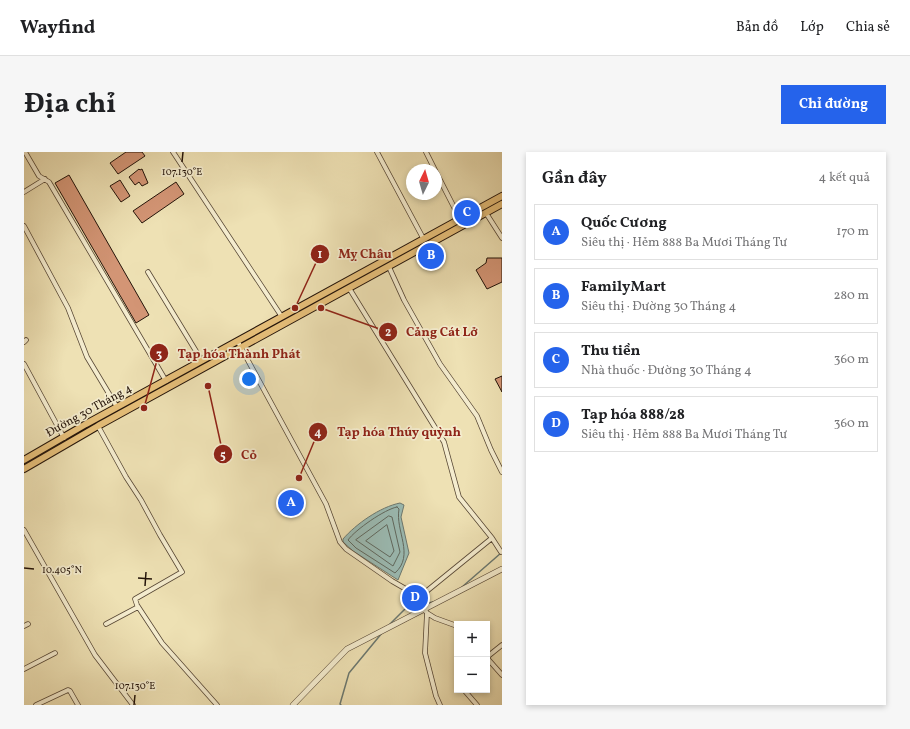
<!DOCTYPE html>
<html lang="vi">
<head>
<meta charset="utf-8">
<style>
  body { margin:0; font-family:Vollkorn,serif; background:#f6f6f6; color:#202124 }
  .controls { position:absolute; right:12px; bottom:12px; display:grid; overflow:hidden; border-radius:0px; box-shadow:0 2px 6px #0003 }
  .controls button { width:36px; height:36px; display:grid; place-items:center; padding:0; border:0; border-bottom:1px solid #e0e0e0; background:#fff; color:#202124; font:20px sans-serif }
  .compass { position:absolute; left:382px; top:12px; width:36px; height:36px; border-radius:50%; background:#fff; box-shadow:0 2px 6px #0003; rotate:5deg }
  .you { position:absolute; left:225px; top:227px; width:14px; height:14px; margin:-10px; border:3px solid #fff; border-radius:50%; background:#1a73e8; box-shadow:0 0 0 6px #1a73e833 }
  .badge { display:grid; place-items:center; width:26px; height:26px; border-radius:50%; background:#2563eb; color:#fff; font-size:13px; font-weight:700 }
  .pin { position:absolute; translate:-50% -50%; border:2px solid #fff; box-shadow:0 1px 4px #0006 }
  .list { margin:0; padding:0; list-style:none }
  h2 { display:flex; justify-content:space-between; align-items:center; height:52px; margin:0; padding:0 16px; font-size:17px }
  h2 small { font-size:13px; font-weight:400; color:#757577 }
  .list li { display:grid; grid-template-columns:26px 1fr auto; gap:12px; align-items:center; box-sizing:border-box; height:56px; margin:0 8px 8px; padding:0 8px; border:1px solid #e0e0e0; border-radius:0px }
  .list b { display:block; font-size:15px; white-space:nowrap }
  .list p { margin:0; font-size:13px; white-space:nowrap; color:#757577 }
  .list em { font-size:13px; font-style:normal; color:#757577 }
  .map { position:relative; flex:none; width:478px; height:553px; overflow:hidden; border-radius:0px }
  header { display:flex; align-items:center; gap:24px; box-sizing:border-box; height:56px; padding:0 20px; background:#fff; border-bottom:1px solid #e0e0e0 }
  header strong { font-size:19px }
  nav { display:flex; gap:22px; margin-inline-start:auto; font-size:14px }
  .intro { display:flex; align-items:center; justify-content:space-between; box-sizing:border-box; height:96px; padding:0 24px }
  h1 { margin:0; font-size:28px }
  .button { padding:10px 18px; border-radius:0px; background:#2563eb; color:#fff; font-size:14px; font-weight:700 }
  main { display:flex; gap:24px; padding:0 24px }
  aside { flex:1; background:#fff; border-radius:0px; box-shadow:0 2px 6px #0003 }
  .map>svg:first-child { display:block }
  .water { fill:#9bbcb5; stroke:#6b7870 }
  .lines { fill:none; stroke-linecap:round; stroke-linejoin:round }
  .shore { stroke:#5f685f; stroke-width:1 }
  .stream { stroke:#6b7870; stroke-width:1.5 }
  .building { fill:#d39575; stroke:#231309 }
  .minor-casing { stroke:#564634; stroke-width:5.5 }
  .tertiary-casing { stroke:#564634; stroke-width:6 }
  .primary-casing { stroke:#231309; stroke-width:8 }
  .minor { stroke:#f4ecce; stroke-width:4 }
  .tertiary { stroke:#f4ecce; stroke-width:5 }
  .primary { stroke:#e7c07a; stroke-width:6 }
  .ticks { fill:none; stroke:#231309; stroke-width:1.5 }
  .labels { text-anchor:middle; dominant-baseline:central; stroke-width:3.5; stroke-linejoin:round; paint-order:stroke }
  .street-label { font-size:12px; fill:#231309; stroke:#f4ecce }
  .ticks-label { font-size:10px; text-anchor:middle; fill:#231309; stroke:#f4ecce; stroke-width:3.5; stroke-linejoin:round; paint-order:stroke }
  .leader { fill:none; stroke:#8f2418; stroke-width:1.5 }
  .callout-dot { fill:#8f2418; stroke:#f4ecce; stroke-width:1.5 }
  .mark-label { font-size:12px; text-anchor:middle; font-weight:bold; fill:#fff }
  .callout-label { font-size:13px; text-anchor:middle; font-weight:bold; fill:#8f2418; stroke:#f4ecce; stroke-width:3.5; stroke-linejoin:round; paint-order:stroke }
</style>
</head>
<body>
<header>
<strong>Wayfind</strong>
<nav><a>Bản đồ</a><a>Lớp</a><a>Chia sẻ</a></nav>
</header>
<div class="intro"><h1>Địa chỉ</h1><a class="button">Chỉ đường</a></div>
<main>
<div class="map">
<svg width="478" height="553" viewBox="0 0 478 553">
  <rect width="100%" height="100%" fill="#eee1b4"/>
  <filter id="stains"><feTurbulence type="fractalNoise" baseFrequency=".005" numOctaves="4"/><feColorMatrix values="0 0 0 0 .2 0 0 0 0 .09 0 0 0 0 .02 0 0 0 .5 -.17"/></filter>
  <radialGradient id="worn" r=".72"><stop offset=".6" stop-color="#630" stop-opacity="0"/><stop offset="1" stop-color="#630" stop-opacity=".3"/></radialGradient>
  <path class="water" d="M376,351L380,353L377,365L385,401L374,428L329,399L319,390V387C332,372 356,355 376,351Z"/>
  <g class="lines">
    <path class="shore" d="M373,355L375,357C371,379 391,403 371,421L332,396L324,388C331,378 361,357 373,355Z
      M365,364L368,365L376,400L369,414L332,388Z
      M363,373L370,399L366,405L342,389Z"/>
    <path class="stream" d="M438,435L477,401
      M399,452L409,450
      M366,472L382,456L395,453
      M317,553L316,552L325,521L358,481"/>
  </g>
  <path class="building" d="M102,0H118L121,4L94,22L86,11Z
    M115,17L116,18L118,17L124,31L118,34L115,30L111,33L105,25Z
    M45,23L125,163L112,171L31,31Z
    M96,28L106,44L97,50L86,34Z
    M152,30L160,42L118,71L109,59Z
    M463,106H478V130L463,137L452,118L462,111Z
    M478,224V240L471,227Z"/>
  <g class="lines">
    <defs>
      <path id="minor" d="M1,0L15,24L25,30L142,229
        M149,0L258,165
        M353,0L399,86
        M402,0L411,18
        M412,20L436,67
        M0,40L21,27
        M462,61L478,86
        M0,74L44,156L63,205L93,255
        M365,115L380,148L416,212L453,264L467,298L478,320
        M124,120L178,209
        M325,136L420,290L435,345L468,386L393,447
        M0,190L2,188
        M214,190L302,352L316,390L322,397L368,429L387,440L403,461L411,466L433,474
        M0,212L40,286
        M74,274L102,325L117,348L136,383L158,420L111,447L113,453L138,491L193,553
        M0,378L71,503L109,553
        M468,386L477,400
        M403,461L401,501L412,544L416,553
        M82,472L114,455
        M0,474L4,472
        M463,505L478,493
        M463,506L478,523
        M0,517L31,501
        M440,538L453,553
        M12,553L44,538L46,539L54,553"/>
      <path id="tertiary" d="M269,553L323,497L478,417"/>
      <path id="primary" d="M0,308L62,272L478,44
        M0,317L74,274L478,52"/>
    </defs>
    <use href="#minor" class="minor-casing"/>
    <use href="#tertiary" class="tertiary-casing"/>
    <use href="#primary" class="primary-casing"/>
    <use href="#minor" class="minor"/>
    <use href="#tertiary" class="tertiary"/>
    <use href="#primary" class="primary"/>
  </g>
  <path class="ticks" d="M158,10L159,0M0,416L10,417M114,426L128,427M121,434L122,420M110,553L111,543"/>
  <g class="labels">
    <g class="street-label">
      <text transform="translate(65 259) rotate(-29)">Đường 30 Tháng 4</text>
    </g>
  </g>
  <g class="ticks-label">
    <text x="158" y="23">107.130°E</text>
    <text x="38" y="421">10.405°N</text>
    <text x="111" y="537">107.130°E</text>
  </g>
  <path class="leader" d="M271 156L296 102M297 156L364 180M120 256L135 201M275 326L294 280M184 234L199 302"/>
  <g class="callout-dot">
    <circle cx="271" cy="156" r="4"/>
    <circle cx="297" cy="156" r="4"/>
    <circle cx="120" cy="256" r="4"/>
    <circle cx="275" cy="326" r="4"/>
    <circle cx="184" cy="234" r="4"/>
    <circle cx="296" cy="102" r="10"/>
    <circle cx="364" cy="180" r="10"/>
    <circle cx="135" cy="201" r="10"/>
    <circle cx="294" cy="280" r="10"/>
    <circle cx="199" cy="302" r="10"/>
  </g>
  <g class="mark-label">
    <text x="296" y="106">1</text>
    <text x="364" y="184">2</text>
    <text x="135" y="206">3</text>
    <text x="294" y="284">4</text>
    <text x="199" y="307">5</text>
  </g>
  <g class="callout-label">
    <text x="341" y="106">Mỵ Châu</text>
    <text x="418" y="184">Cảng Cát Lở</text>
    <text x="215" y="206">Tạp hóa Thành Phát</text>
    <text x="375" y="284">Tạp hóa Thúy quỳnh</text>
    <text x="225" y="307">Cỏ</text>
  </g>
  <rect width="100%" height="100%" filter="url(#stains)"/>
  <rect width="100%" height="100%" fill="url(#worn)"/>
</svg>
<div class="controls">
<button>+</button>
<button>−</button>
</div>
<svg class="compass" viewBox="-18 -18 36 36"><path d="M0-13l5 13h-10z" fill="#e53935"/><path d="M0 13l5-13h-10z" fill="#757577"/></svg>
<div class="you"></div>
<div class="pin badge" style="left:267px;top:351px">A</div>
<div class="pin badge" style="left:407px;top:104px">B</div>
<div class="pin badge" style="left:443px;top:61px">C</div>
<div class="pin badge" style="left:391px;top:446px">D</div>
</div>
<aside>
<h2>Gần đây<small>4 kết quả</small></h2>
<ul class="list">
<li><span class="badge">A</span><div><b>Quốc Cương</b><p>Siêu thị · Hẻm 888 Ba Mươi Tháng Tư</p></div><em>170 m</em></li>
<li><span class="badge">B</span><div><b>FamilyMart</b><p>Siêu thị · Đường 30 Tháng 4</p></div><em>280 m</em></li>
<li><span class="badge">C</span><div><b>Thu tiền</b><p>Nhà thuốc · Đường 30 Tháng 4</p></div><em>360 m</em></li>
<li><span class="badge">D</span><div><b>Tạp hóa 888/28</b><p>Siêu thị · Hẻm 888 Ba Mươi Tháng Tư</p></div><em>360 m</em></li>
</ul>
</aside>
</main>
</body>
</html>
